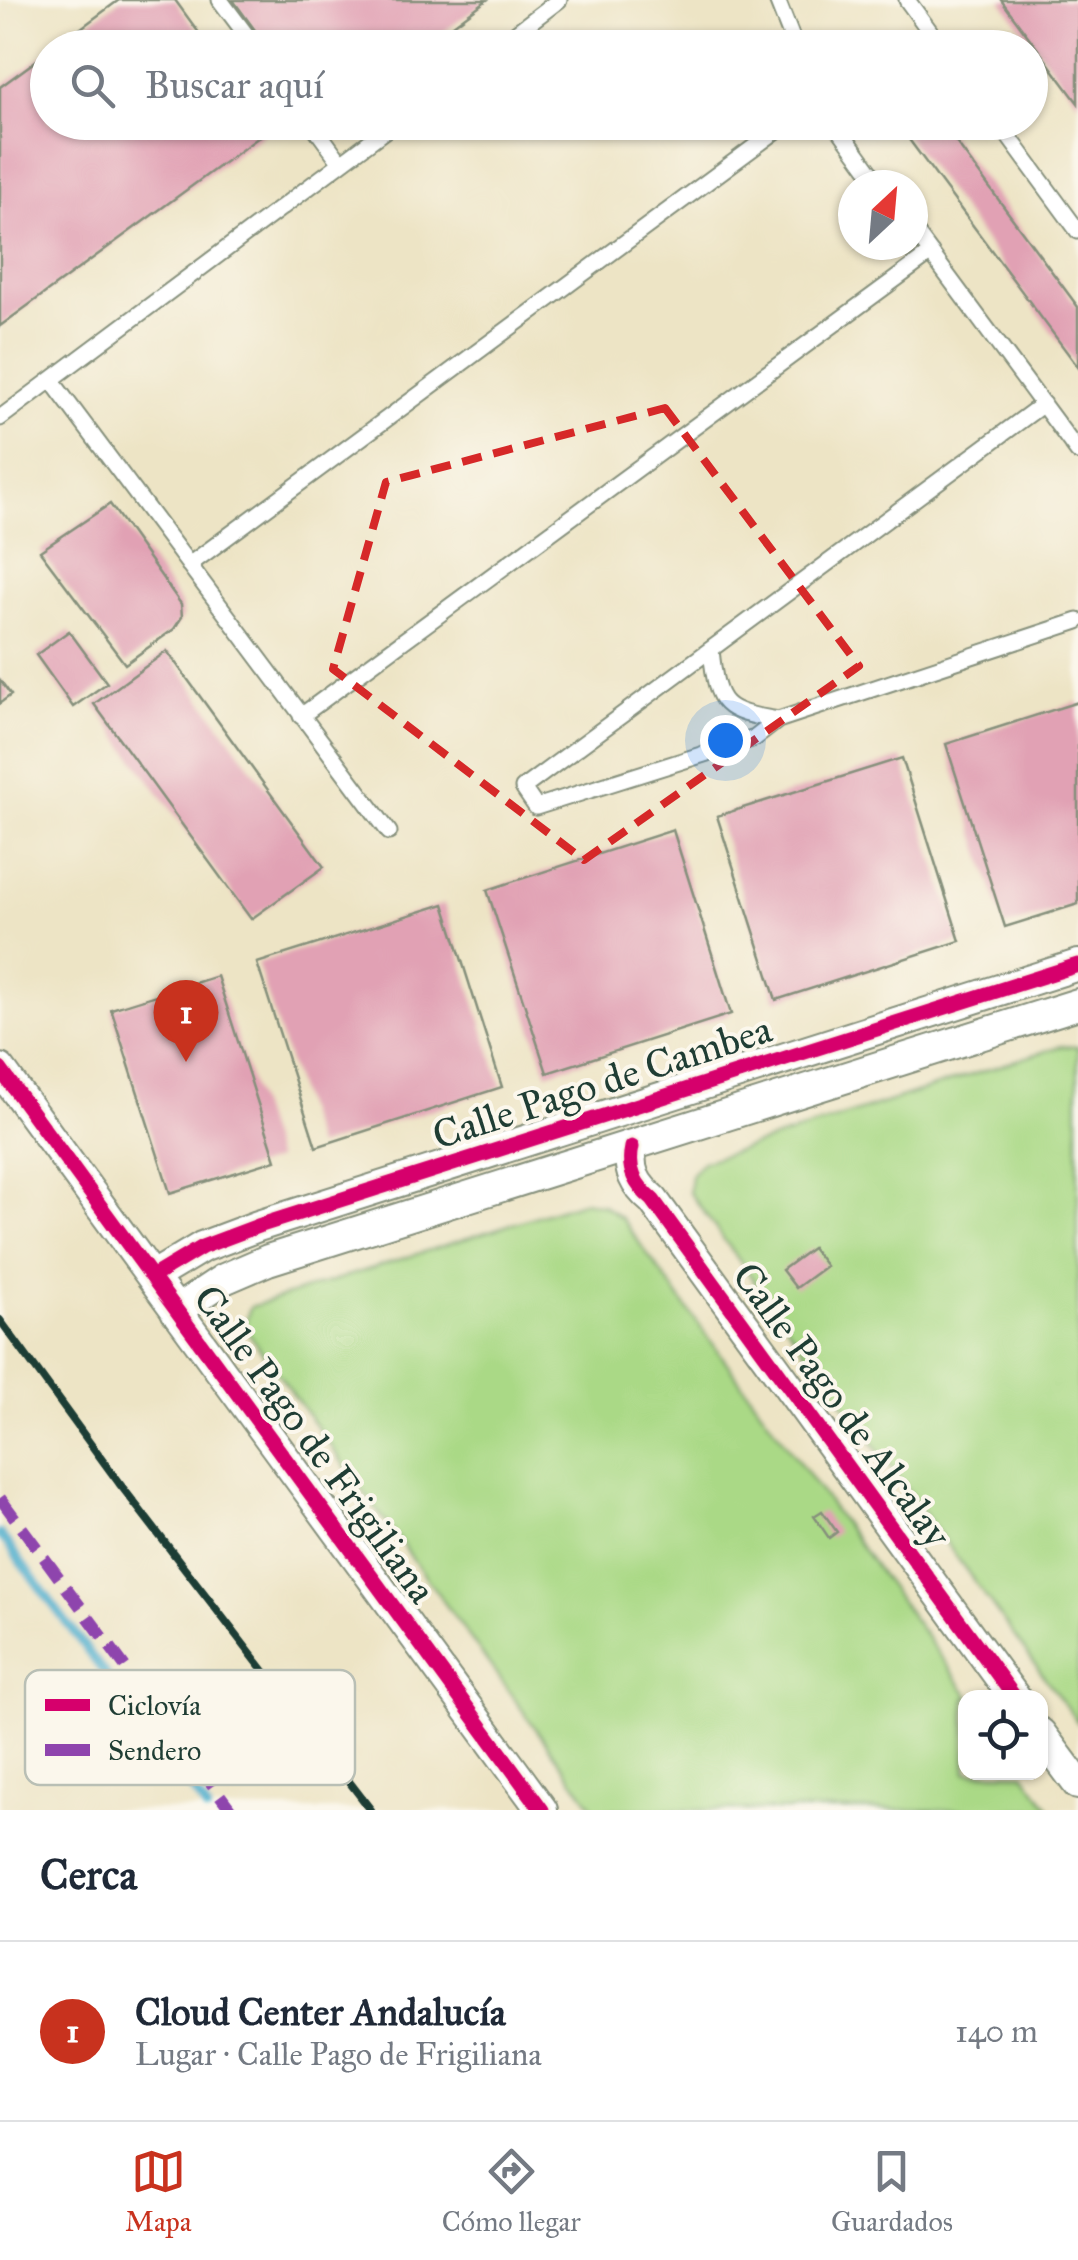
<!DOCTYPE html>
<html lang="es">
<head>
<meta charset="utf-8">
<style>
  body { margin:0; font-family:"IM FELL Great Primer",serif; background:#f2f2f3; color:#1f2937 }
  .controls { position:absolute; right:30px; bottom:30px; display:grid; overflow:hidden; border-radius:20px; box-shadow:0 2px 8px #0004 }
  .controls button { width:90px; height:90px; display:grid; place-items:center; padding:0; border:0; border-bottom:2px solid #e0e1e3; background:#fff; color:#1f2937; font:50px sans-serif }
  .compass { position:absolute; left:838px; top:170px; width:90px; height:90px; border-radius:50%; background:#fff; box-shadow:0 2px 8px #0004; rotate:26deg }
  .you { position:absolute; left:725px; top:740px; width:35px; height:35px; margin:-25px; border:8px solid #fff; border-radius:50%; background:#1a73e8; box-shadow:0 0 0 15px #1a73e833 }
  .badge { display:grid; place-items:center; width:65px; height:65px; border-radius:50%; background:#c8321e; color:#fff; font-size:32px; font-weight:700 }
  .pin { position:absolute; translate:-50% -82px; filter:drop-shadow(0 2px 5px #0008) }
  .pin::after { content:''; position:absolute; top:52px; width:35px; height:30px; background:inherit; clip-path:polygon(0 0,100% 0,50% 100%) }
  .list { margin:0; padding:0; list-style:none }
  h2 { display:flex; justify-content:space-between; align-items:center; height:130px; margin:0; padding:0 40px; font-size:42px }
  h2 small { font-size:32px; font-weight:400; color:#747a83 }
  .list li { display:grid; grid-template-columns:65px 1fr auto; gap:30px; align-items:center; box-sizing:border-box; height:180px; padding:0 40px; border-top:2px solid #e0e1e3 }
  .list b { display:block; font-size:38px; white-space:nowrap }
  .list p { margin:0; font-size:32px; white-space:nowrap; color:#747a83 }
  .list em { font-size:32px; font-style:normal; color:#747a83 }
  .icon { flex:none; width:55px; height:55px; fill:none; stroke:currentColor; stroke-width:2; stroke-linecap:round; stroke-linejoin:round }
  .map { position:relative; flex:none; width:1078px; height:1810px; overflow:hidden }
  .search { position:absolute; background:#fff; box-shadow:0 2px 8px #0004; left:30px; right:30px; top:30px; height:110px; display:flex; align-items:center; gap:25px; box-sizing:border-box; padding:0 35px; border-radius:55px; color:#747a83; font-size:38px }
  .sheet { height:310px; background:#fff }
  nav { display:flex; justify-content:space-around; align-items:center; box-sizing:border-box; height:140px; border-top:2px solid #e0e1e3; background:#fff; font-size:28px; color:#747a83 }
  nav a { display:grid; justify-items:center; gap:5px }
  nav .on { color:#c8321e }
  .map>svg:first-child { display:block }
  .green { fill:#aad986; stroke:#648b5d; stroke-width:2.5 }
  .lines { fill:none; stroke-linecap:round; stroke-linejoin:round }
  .stream { stroke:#4dadcc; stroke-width:9 }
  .building { fill:#e1a1b4 }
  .service-casing { stroke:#86907c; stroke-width:19 }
  .minor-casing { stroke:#86907c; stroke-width:34 }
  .service { stroke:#fff; stroke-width:15 }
  .minor { stroke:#fff; stroke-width:30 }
  .rail { stroke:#1f3d34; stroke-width:8 }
  .quiet { stroke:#8e44ad; stroke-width:12; stroke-dasharray:25 12; stroke-linecap:butt }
  .cycleway-casing { stroke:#fbf7ec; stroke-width:21 }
  .cycleway { stroke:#d6006c; stroke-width:15 }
  .marked { fill:none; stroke:#d62828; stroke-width:8; stroke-dasharray:20 12; stroke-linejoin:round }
  .labels { text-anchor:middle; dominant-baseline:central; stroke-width:8; stroke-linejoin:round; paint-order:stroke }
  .street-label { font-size:40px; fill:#1f3d34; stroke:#fbf7ec }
  .key { fill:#fbf7ec; stroke:#b9bfb5; stroke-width:2.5 }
  .key-label { font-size:28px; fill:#1f3d34 }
</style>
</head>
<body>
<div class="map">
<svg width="1078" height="1810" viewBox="0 0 1078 1810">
  <rect width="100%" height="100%" fill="#fbf7ec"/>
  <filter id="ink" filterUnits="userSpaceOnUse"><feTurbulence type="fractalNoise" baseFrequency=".01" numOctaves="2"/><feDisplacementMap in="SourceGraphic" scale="20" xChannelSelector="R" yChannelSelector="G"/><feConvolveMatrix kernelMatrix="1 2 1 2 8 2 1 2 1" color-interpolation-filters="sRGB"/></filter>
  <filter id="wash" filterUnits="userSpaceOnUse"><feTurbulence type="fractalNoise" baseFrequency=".0048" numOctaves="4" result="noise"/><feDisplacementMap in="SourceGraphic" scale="40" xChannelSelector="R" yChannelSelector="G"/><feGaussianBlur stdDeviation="2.25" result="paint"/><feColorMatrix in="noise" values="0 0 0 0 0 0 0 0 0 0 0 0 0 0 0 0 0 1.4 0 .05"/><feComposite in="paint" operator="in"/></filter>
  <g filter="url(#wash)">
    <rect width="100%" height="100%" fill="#ede4c5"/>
    <path class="green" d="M1061,1046L1078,1047V1723L689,1192L691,1175L702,1162Z
      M584,1201L603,1205L622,1219L970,1697L966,1698V1772L1024,1773L1051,1810H595L244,1327L250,1307Z"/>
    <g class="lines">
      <path class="stream" d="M0,1534L207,1810"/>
    </g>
    <g id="blocks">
      <path class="building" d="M119,0H175L210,48H54Z
        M233,0H487L422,48H268Z
        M1001,0H1078V103Z
        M48,52V122H265L270,129L0,326V87Z
        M896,122H941L1078,307V367Z
        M110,504L181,604L182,617L174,629L125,664L40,551Z
        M69,631L107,683L73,707L36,655Z
        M167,651L324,867L251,919L94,704Z
        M0,680L11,695L0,703Z
        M1078,702V904L1005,927L946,744Z
        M902,758L960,941L776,1000L717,816Z
        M673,830L731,1014L547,1073L487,890Z
        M444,904L502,1087L316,1147L257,963Z
        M217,976L276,1160L170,1193L111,1009Z
        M812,1248L826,1266L796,1288L782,1270Z
        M822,1511L837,1532L829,1538L814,1516Z"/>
    </g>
  </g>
  <g filter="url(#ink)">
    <use href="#blocks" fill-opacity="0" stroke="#86907c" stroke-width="2.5"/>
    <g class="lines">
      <defs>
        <path id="service" d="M220,0L256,48
          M777,0L796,48
          M907,0L942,48
          M496,48L559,0
          M311,122L341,163
          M834,122L880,185
          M998,122L1078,231
          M913,229L1078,452
          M51,380L389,832
          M1043,404L523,788L536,807L755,738L778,720L1078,621
          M0,418L396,122
          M189,565L788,122
          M711,650C717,707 723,711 778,720
          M301,716L931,253"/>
        <path id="minor" d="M0,1069L542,1810
          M632,1147C627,1170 635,1185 653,1200L1015,1698
          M152,1277L202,1247L258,1226L1078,965
          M176,1311L224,1279L268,1260L1078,1004
          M1040,1733L1078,1784"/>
      </defs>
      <use href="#service" class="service-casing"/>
      <use href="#minor" class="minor-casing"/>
      <use href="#service" class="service"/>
      <use href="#minor" class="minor"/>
      <path class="rail" d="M0,1320L119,1483L371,1810"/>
      <path class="quiet" d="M0,1498L231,1810"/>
      <defs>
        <path id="cycleway" d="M0,1069L542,1810
          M632,1147C627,1170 635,1185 653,1200L1015,1698
          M152,1277L202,1247L258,1226L1078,965"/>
      </defs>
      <use href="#cycleway" class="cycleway-casing"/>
      <use href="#cycleway" class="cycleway"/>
    </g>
  </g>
  <path class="marked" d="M665,408L859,666L584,860L333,669L386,482Z"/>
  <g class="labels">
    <g class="street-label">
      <text transform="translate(602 1082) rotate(-18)">Calle Pago de Cambea</text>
      <text transform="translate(842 1405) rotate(54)">Calle Pago de Alcalay</text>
      <text transform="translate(315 1444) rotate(54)">Calle Pago de Frigiliana</text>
    </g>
  </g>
  <rect x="25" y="1670" width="330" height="115" rx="15" class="key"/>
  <rect x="45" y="1699" width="45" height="12" fill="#d6006c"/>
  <rect x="45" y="1744" width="45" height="12" fill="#8e44ad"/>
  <g class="key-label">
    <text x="108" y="1715">Ciclovía</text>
    <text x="108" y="1760">Sendero</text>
  </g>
</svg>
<div class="controls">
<button><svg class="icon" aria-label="locate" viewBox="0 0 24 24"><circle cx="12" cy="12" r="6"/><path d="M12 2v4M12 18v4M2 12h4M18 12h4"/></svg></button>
</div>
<svg class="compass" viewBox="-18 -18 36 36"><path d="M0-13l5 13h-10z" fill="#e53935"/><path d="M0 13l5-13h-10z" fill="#747a83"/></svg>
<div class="you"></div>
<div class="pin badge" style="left:186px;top:1062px">1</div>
<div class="search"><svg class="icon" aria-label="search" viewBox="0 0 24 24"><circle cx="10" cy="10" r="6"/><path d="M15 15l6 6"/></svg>Buscar aquí</div>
</div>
<section class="sheet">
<h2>Cerca<small></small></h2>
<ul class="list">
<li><span class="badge">1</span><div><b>Cloud Center Andalucía</b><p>Lugar · Calle Pago de Frigiliana</p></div><em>140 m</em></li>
</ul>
</section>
<nav>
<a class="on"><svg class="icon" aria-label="map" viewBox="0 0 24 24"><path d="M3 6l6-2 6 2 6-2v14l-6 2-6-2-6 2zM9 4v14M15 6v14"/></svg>Mapa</a>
<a><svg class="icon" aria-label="directions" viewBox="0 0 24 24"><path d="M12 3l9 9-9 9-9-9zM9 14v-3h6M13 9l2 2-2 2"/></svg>Cómo llegar</a>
<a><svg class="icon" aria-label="saved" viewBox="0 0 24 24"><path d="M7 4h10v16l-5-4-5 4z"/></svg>Guardados</a>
</nav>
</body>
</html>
